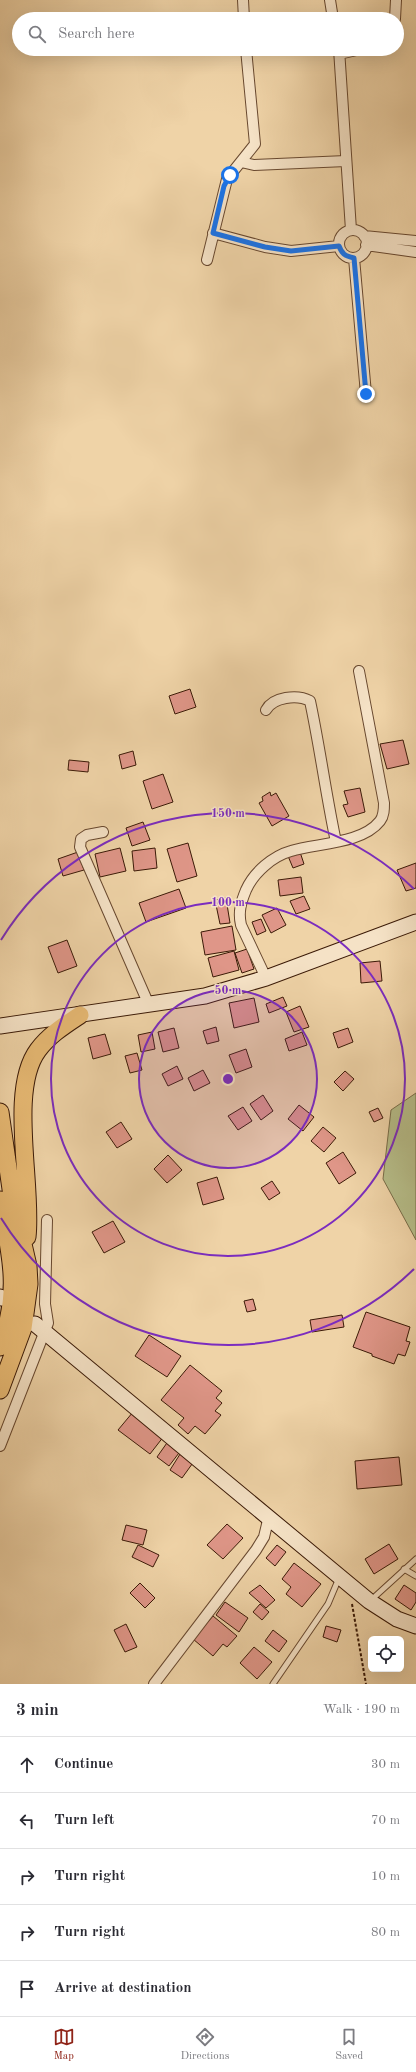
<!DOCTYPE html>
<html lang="en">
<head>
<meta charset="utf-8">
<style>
  body { margin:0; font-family:"Old Standard TT",serif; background:#f7f7f7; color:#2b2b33 }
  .controls { position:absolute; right:12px; bottom:12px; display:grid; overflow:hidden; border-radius:6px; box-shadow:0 4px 16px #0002 }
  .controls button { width:36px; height:36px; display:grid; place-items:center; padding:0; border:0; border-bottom:1px solid #e1e1e2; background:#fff; color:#2b2b33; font:20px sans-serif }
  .stop { position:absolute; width:12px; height:12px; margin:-9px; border:3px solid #1a73e8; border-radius:50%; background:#fff }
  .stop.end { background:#1a73e8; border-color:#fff; box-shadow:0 1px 4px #0008 }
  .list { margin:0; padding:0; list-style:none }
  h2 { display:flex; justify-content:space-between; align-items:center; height:52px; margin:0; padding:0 16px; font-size:17px }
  h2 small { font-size:13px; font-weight:400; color:#7c7c81 }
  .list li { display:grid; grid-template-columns:26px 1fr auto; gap:12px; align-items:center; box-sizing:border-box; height:56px; padding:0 16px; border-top:1px solid #e1e1e2 }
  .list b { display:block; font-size:15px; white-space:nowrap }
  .list em { font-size:13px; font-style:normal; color:#7c7c81 }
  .icon { flex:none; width:22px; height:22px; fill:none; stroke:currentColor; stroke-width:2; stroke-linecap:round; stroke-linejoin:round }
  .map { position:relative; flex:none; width:416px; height:1684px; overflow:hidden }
  .search { position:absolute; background:#fff; box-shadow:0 4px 16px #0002; left:12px; right:12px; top:12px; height:44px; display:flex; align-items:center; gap:10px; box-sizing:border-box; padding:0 14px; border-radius:22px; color:#7c7c81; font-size:15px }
  .sheet { height:332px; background:#fff }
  nav { display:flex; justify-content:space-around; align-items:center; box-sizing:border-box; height:56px; border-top:1px solid #e1e1e2; background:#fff; font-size:11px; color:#7c7c81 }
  nav a { display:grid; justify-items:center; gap:2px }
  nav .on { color:#8f2418 }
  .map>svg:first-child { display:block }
  .green { fill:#b6bd89; stroke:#786c48 }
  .building { fill:#df9688; stroke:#3b1a07 }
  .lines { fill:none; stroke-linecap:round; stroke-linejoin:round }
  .lane-casing { stroke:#68482f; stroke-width:7 }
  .street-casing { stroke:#68482f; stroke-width:12 }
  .secondary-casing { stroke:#3b1a07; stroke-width:17 }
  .primary-casing { stroke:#3b1a07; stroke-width:19 }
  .path { stroke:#3b1a07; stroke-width:2; stroke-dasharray:3 2; stroke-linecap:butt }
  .lane { stroke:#f5e2c6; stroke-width:5 }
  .street { stroke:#f5e2c6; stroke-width:10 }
  .secondary { stroke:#f5e2c6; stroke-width:15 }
  .primary { stroke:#e8ba74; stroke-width:17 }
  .route { stroke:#1a73e8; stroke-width:5 }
  .ring { fill:none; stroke:#7b2cbf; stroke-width:2 }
  .centre { fill:#7b2cbf; stroke:#f5e2c6; stroke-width:2 }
  .ring-label { font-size:12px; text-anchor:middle; font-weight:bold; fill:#7b2cbf; stroke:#f5e2c6; stroke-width:3; stroke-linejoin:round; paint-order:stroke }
</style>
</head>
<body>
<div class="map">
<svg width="416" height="1684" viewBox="0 0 416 1684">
  <rect width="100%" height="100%" fill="#efd3a7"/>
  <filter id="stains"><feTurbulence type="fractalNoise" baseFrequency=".005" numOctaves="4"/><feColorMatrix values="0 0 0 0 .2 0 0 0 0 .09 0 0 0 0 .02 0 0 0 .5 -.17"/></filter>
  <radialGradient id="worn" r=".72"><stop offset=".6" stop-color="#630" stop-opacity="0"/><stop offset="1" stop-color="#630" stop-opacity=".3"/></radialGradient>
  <path class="green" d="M416,1093V1240L383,1179L391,1110Z"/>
  <path class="building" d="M190,689L196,707L175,714L169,696Z
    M403,740L409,764L387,769L380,744Z
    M133,751L136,765L122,769L119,755Z
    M69,760L89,762L88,772L68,770Z
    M163,774L173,802L152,809L143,781Z
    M360,788L365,812L348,817L343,805L348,804L344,791Z
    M270,792L271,796L276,793L289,816L272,826L259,803L263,801L262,797Z
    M143,822L150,840L132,846L126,828Z
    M188,843L197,876L177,882L167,849Z
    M120,848L126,871L100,877L95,854Z
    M155,848L157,868L134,871L132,851Z
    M78,852L84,870L63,876L58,859Z
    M300,852L304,864L293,868L288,856Z
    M416,863V888L406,891L397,870Z
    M301,877L303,893L280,896L278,880Z
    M179,889L186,908L146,922L139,903Z
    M304,896L310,909L296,914L290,901Z
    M226,898L230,923L220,924L215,900Z
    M277,908L286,925L271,933L262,915Z
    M261,919L266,931L257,935L252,922Z
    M232,926L236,950L205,955L201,932Z
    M67,940L77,966L58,973L48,947Z
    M247,949L254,969L242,973L235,953Z
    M234,951L239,970L213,977L208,958Z
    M380,961L382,981L361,983L360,963Z
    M283,997L287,1006L269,1013L266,1004Z
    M254,998L259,1022L234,1028L229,1003Z
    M300,1006L309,1027L294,1032L286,1012Z
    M216,1027L219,1041L207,1044L203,1031Z
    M174,1028L179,1048L163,1052L158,1032Z
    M348,1028L353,1042L338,1048L333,1033Z
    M152,1032L155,1049L141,1052L138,1035Z
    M302,1032L307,1045L289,1051L285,1039Z
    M105,1034L111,1054L93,1059L88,1038Z
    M246,1049L252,1067L236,1073L229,1055Z
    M137,1053L142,1070L130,1073L125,1056Z
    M177,1066L183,1079L168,1086L162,1074Z
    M203,1070L210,1083L194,1091L188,1078Z
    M345,1071L354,1079L343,1091L334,1082Z
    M263,1095L273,1111L261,1120L250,1104Z
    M299,1105L314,1117L303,1131L288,1119Z
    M243,1107L252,1121L238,1130L228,1116Z
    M378,1108L383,1118L374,1122L369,1112Z
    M121,1122L132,1139L117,1148L106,1132Z
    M323,1127L336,1138L324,1152L311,1141Z
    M343,1152L356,1173L339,1184L326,1163Z
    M168,1155L182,1170L167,1183L154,1169Z
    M217,1177L224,1199L203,1205L197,1183Z
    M272,1181L280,1193L269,1200L261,1188Z
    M113,1221L125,1242L104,1253L92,1232Z
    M253,1299L256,1310L247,1312L244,1301Z
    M366,1312L410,1327L406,1341L410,1342L405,1356L398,1354L394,1364L372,1356V1354L353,1347Z
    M342,1315L344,1327L312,1332L310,1320Z
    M149,1335L181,1356L167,1377L135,1356Z
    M190,1365L222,1391L216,1398L222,1403L215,1411L221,1415L205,1434L195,1426L188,1434L178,1425L184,1418L161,1400Z
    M133,1412L164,1436L150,1454L118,1430Z
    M169,1440L182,1449L169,1466L157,1457Z
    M182,1451L195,1460L182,1478L170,1470Z
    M399,1457L402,1485L357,1489L355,1461Z
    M227,1524L243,1538L223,1559L207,1545Z
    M126,1525L147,1530L143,1545L122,1540Z
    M389,1544L398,1559L374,1574L365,1559Z
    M138,1545L159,1555L153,1567L132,1557Z
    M277,1545L286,1552L275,1566L266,1558Z
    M294,1563L321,1584L302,1607L286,1594L291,1587L282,1579Z
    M140,1583L155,1598L145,1608L130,1593Z
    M260,1585L275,1600L266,1608L249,1593Z
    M404,1585L416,1593V1602L411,1610L395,1599Z
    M225,1602L248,1618L239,1632L216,1615Z
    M260,1604L269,1612L262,1620L253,1612Z
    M213,1616L237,1636L227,1647L223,1644L213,1656L193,1639Z
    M126,1624L137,1647L125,1652L114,1630Z
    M326,1626L341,1630L337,1642L323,1637Z
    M273,1630L287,1641L279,1652L265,1641Z
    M254,1647L272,1662L257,1679L240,1663Z"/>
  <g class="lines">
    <defs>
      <path id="lane" d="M404,1569L416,1576
        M370,1601L416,1559
        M273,1684L328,1604L339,1578"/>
      <path id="street" d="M243,0L244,19
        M330,0L333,19
        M395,19L396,0
        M339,49L351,230
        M339,54L361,49
        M241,162L254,165L346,161
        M339 244a14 14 0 1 1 28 0a14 14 0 1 1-28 0Z
        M213,233L265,247L291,251L339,246
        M364,236L416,241
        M366,245L416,252
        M354,258L366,394
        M207,260L227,179L255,144L246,49
        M266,710C273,697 297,694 310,701C320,748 326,795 336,842
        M103,832L87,835L81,839L80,847L149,1005
        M266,978L241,925C238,912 241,902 246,890C254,872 273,856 291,851C317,843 362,844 380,821C384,816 384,809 384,803L359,671
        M0,1446L48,1323L45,1304L47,1220
        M154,1684L256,1550L264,1537L269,1516"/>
      <path id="secondary" d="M0,1026L205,996L266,978L416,922
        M0,1297L2,1298
        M35,1324L369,1601L397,1619L416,1626"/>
      <path id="primary" d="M0,1112L12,1196L28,1266L29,1284L23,1328L0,1390
        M0,1200C11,1253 21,1294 0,1347
        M27,1237C33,1186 8,1090 38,1050C49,1035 65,1025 80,1015"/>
    </defs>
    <use href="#lane" class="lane-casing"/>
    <use href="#street" class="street-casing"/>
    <use href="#secondary" class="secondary-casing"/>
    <use href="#primary" class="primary-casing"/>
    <path class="path" d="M352,1604L366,1684"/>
    <use href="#lane" class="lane"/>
    <use href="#street" class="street"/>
    <use href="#secondary" class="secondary"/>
    <use href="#primary" class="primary"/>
  </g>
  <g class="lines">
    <path class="route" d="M230,175L224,186L213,233L265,247L291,251L339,246C342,254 345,256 354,258L366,394"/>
  </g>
  <circle cx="228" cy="1079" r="89" fill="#7b2cbf" fill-opacity=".12"/>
  <g class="ring">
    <circle cx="228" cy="1079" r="89"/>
    <circle cx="228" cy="1079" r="177"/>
    <path d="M414 1269A266 266 0 0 1 1 1218M1 940A266 266 0 0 1 414 889"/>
  </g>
  <circle cx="228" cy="1079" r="6" class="centre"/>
  <g class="ring-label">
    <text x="228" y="817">150 m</text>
    <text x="228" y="906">100 m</text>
    <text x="228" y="994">50 m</text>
  </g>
  <rect width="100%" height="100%" filter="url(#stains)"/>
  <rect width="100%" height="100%" fill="url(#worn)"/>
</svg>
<div class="controls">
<button><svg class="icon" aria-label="locate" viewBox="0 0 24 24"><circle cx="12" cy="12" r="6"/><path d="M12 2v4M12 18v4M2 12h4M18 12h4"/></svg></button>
</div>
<div class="stop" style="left:230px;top:175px"></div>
<div class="stop end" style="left:366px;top:394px"></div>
<div class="search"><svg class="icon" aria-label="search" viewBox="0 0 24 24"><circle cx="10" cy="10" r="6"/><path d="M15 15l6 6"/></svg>Search here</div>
</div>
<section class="sheet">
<h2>3 min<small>Walk · 190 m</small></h2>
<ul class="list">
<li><svg class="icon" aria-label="ahead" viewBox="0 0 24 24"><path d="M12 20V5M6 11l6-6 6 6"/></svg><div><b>Continue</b></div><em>30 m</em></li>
<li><svg class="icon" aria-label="left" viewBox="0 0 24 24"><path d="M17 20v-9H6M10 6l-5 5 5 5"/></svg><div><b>Turn left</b></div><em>70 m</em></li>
<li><svg class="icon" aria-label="right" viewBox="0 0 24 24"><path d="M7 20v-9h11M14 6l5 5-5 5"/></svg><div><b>Turn right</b></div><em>10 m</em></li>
<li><svg class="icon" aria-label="right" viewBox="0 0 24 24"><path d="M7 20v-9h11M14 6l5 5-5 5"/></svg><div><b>Turn right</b></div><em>80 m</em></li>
<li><svg class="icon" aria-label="arrive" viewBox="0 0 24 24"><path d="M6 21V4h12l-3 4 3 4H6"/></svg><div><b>Arrive at destination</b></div></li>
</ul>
</section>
<nav>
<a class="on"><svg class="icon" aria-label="map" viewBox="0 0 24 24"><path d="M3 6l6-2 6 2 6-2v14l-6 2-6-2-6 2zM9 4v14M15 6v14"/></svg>Map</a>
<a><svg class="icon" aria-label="directions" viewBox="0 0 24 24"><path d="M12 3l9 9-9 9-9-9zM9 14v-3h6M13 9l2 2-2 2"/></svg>Directions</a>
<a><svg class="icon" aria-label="saved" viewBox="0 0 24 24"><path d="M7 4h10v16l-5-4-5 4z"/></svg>Saved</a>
</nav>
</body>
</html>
